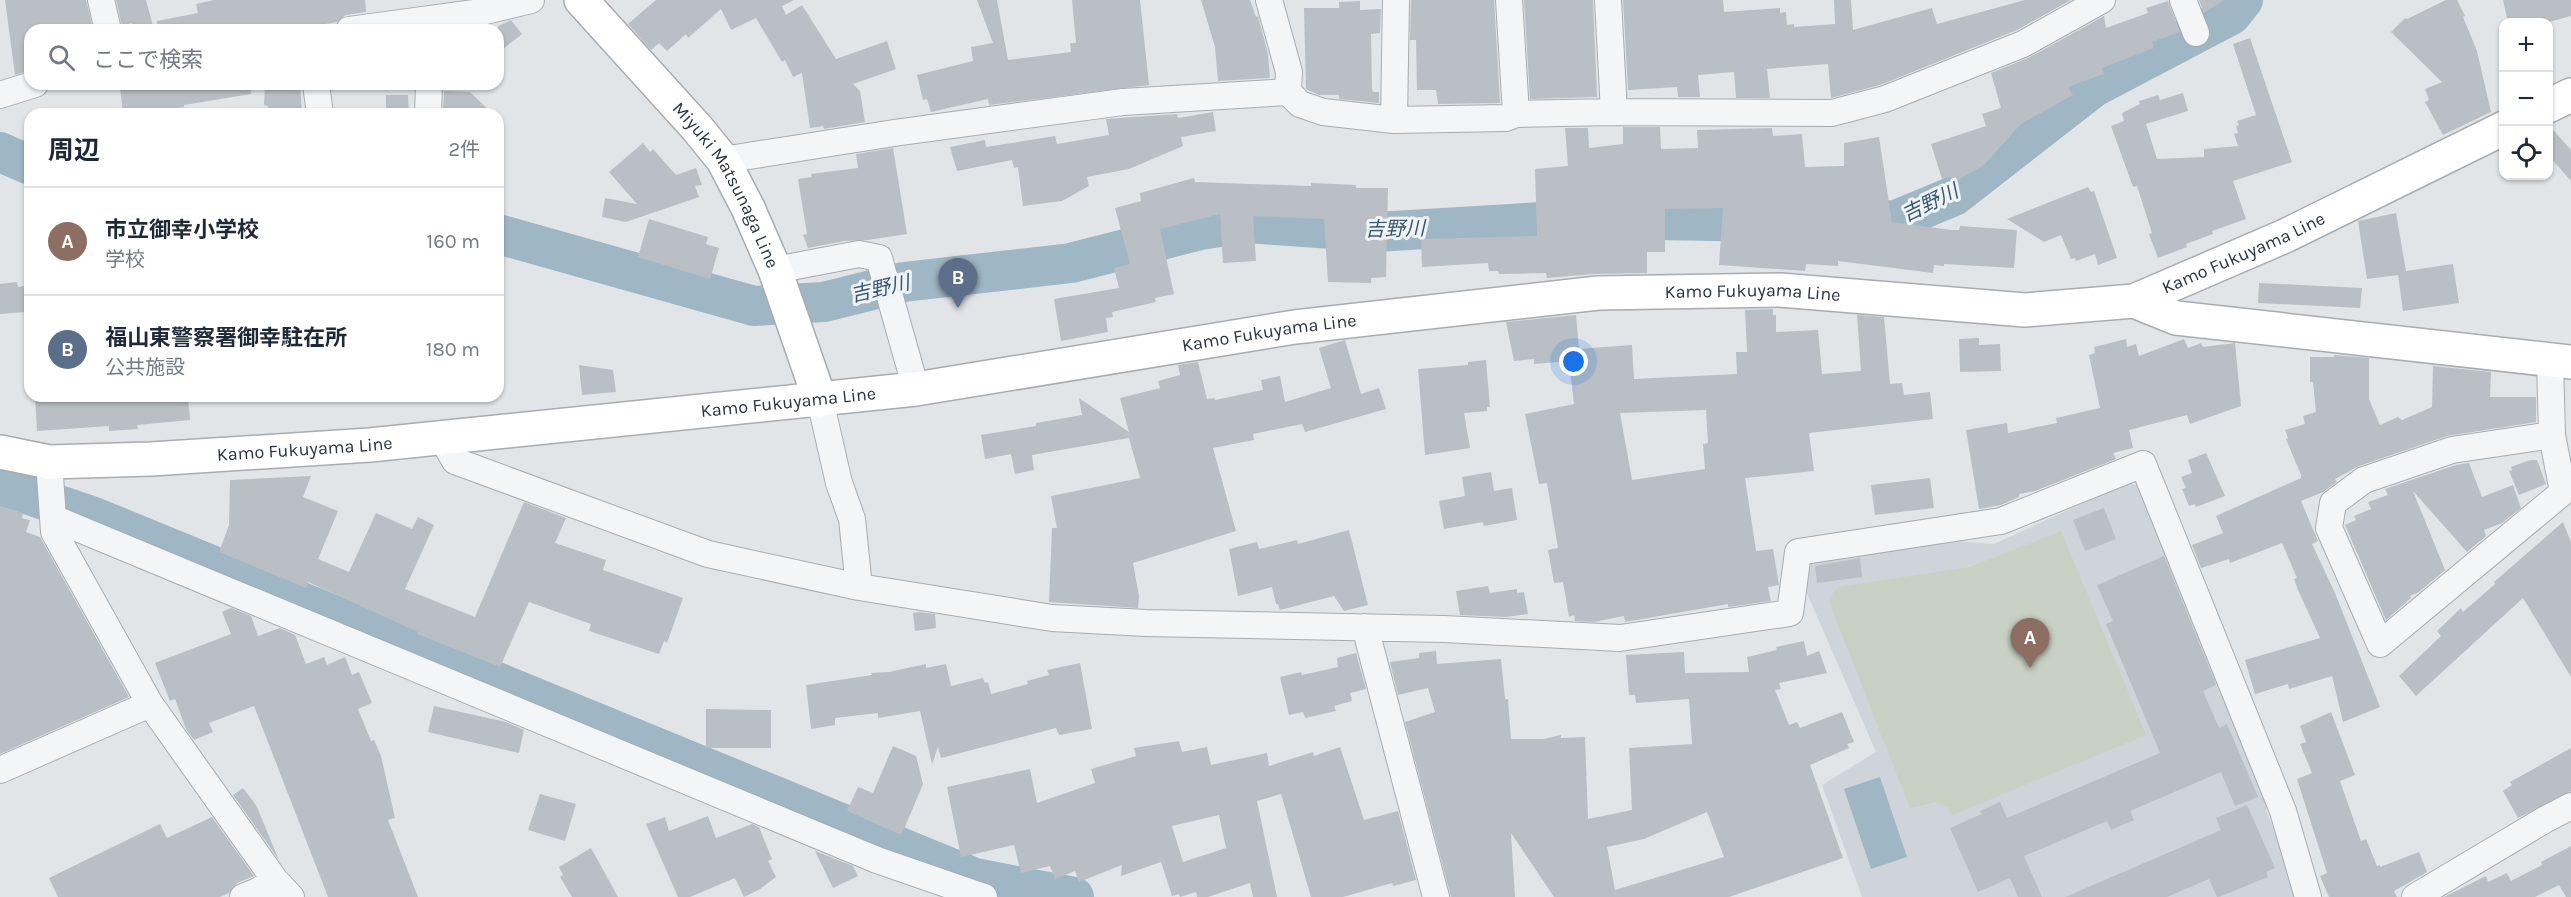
<!DOCTYPE html>
<html lang="ja">
<head>
<meta charset="utf-8">
<style>
  body { margin:0; font-family:Karla,"Noto Sans JP",sans-serif; background:#f2f2f3; color:#1f2937 }
  .controls { position:absolute; right:18px; top:18px; display:grid; overflow:hidden; border-radius:12px; box-shadow:0 2px 4px #0004 }
  .controls button { width:54px; height:54px; display:grid; place-items:center; padding:0; border:0; border-bottom:2px solid #e0e1e3; background:#fff; color:#1f2937; font:30px sans-serif }
  .you { position:absolute; left:1574px; top:362px; width:21px; height:21px; margin:-15px; border:4px solid #fff; border-radius:50%; background:#1a73e8; box-shadow:0 0 0 9px #1a73e833 }
  .badge { display:grid; place-items:center; width:39px; height:39px; border-radius:50%; background:#0b8043; color:#fff; font-size:20px; font-weight:700 }
  .pin { position:absolute; translate:-50% -50px; filter:drop-shadow(0 2px 3px #0008) }
  .pin::after { content:''; position:absolute; top:32px; width:21px; height:18px; background:inherit; clip-path:polygon(0 0,100% 0,50% 100%) }
  .list { margin:0; padding:0; list-style:none }
  h2 { display:flex; justify-content:space-between; align-items:center; height:78px; margin:0; padding:0 24px; font-size:26px }
  h2 small { font-size:20px; font-weight:400; color:#747a83 }
  .list li { display:grid; grid-template-columns:39px 1fr auto; gap:18px; align-items:center; box-sizing:border-box; height:108px; padding:0 24px; border-top:2px solid #e0e1e3 }
  .list b { display:block; font-size:22px; white-space:nowrap }
  .list p { margin:0; font-size:20px; white-space:nowrap; color:#747a83 }
  .list em { font-size:20px; font-style:normal; color:#747a83 }
  .icon { flex:none; width:33px; height:33px; fill:none; stroke:currentColor; stroke-width:2; stroke-linecap:round; stroke-linejoin:round }
  .map { position:relative; flex:none; width:2571px; height:897px; overflow:hidden }
  .search { position:absolute; background:#fff; box-shadow:0 2px 4px #0004; left:24px; top:24px; width:480px; height:66px; display:flex; align-items:center; gap:15px; box-sizing:border-box; padding:0 21px; border-radius:18px; color:#747a83; font-size:22px }
  .panel { position:absolute; background:#fff; box-shadow:0 2px 4px #0004; left:24px; top:108px; width:480px; height:294px; border-radius:18px }
  .map>svg:first-child { display:block }
  .built { fill:#cfd4da }
  .pitch { fill:#c8d1c3 }
  .water { fill:#9fb6c4 }
  .lines { fill:none; stroke-linecap:round; stroke-linejoin:round }
  .river { stroke:#9fb6c4; stroke-width:40 }
  .building { fill:#b9bfc4; fill-rule:evenodd }
  .street-casing { stroke:#a7acb2; stroke-width:28 }
  .secondary-casing { stroke:#a7acb2; stroke-width:36 }
  .street { stroke:#f3f5f7; stroke-width:26 }
  .secondary { stroke:#fff; stroke-width:33 }
  .labels { text-anchor:middle; dominant-baseline:central; stroke-width:6; stroke-linejoin:round; paint-order:stroke }
  .street-label { font-size:18px; fill:#2b343e; stroke:#f0f3f6 }
  .water-label { font-size:20px; font-style:italic; fill:#39586e; stroke:#f0f3f6 }
</style>
</head>
<body>
<div class="map">
<svg width="2571" height="897" viewBox="0 0 2571 897">
  <rect width="100%" height="100%" fill="#e1e5e8"/>
  <path class="built" d="M2127,483L2149,488L2271,799L2266,810L2301,897H1862L1822,785L1876,752L1803,584V574L1811,557L1955,541L1994,544Z"/>
  <path class="pitch" d="M2061,531L2146,735L1950,816L1948,808L1936,802L1910,808L1829,602L1837,587L1970,567Z"/>
  <path class="water" d="M1880,777L1907,857L1871,869L1844,789Z"/>
  <g class="lines">
    <path class="river" d="M0,152L30,165
      M1836,222L1896,220L1954,196L2094,87L2231,15L2243,0
      M498,234L754,306L824,302L904,282L1071,263L1200,230L1246,223L1376,232L1593,219L1776,222
      M0,485L94,517L975,878L1074,897"/>
  </g>
  <path class="building" d="M5,0H86L93,30H30V70L15,75Z
    M116,0H146L154,30H133L132,23L122,26Z
    M214,0H365L366,12L346,15L337,22L291,30H158L157,21L198,13L196,4Z
    M656,0H794L782,6L786,15L802,5L836,59L887,41L896,69L853,84L860,91L865,122L824,129L823,126L810,128L802,73L793,77L785,60L782,62L756,18L731,30L721,9L688,38L686,34L667,51L659,43L651,50L628,24Z
    M977,0H997L1008,60L1071,52L1070,43H1076L1072,0H1140L1149,85L989,105L988,99L931,112L927,99L923,100L917,75L973,61L971,47L993,43Z
    M1201,0H1250L1256,17L1258,16L1268,54L1270,78L1218,81L1215,47Z
    M1411,0H1494L1500,103L1438,104L1436,90H1417L1416,40H1410Z
    M1524,0H1593L1597,97L1530,99Z
    M1623,0H1723L1724,12L1780,8V13L1786,12L1787,25L1794,24V27L1835,24L1834,0H1851L1853,30L1932,8L1937,24L2025,0H2071L2017,30L1880,85L1831,98L1828,64L1767,69L1770,98H1736L1734,72L1698,75L1700,97H1678L1677,87L1628,90Z
    M2199,0H2224L2204,13Z
    M2446,0H2457L2465,16L2463,17L2477,51L2491,112L2443,135L2425,102L2429,100L2425,89L2442,82L2391,32L2405,18L2407,19Z
    M2503,0H2571V16L2549,22H2508Z
    M1360,1V10L1381,9L1380,33L1371,34L1372,89L1373,92H1379V103L1339,99V95H1319L1306,89L1304,8H1339V2Z
    M2168,1L2180,32L2152,42L2154,48L2102,68L2104,74L2068,87L2073,95L2021,124L1984,165L1953,183L1951,177L1942,179L1931,144L1986,126L1982,114L2001,108L1991,73L2030,57L2104,16L2106,28L2148,13L2146,8Z
    M511,20L522,34L498,53V26Z
    M2250,38L2292,162L2233,181L2246,219L2212,231L2213,234L2186,244L2187,247L2158,258L2149,234L2152,233L2137,186L2133,187L2111,126L2124,121L2122,113L2140,104L2139,101L2158,95L2160,100L2183,93L2188,111L2146,124L2157,159L2204,157V149L2238,146L2234,134L2238,133L2236,126L2239,125L2237,121L2256,115L2233,44Z
    M146,84H250L251,94L184,105V107L171,109V114H123L120,87Z
    M265,84H300L302,114H268V106L264,105Z
    M444,91L470,92L493,114H443Z
    M386,95H408L409,114H386Z
    M1213,112L1216,131L1181,137L1183,146L1129,169L1087,177L1089,186L1062,201L1023,206L1018,167L1014,168L1012,160L957,171L950,147L985,140L986,147L1055,136L1057,144L1109,135L1106,119L1177,114L1178,118Z
    M2548,124L2571,150V181L2548,155Z
    M1623,127H1660L1661,149L1698,148L1697,130L1772,128L1773,136L1802,134L1805,167L1844,166V143L1879,137L1892,222L1952,230H1959L1960,226L2017,230L2014,268L1944,264V266L1934,265L1933,273L1838,261V266L1806,264L1805,271L1719,265L1723,208L1665,209V252H1647V273L1594,274L1547,278L1546,273L1499,274L1498,271H1489L1488,263L1422,267L1421,239L1537,236L1535,169L1568,166L1565,128H1588L1589,148L1623,144Z
    M643,143L650,152L653,149L676,175L696,168L702,185L695,186L699,197L626,222L602,217L605,198L637,204L609,172Z
    M893,148L907,234L868,240L844,241L808,248L803,235L807,234L798,179L812,177L811,174L858,168L856,154Z
    M1194,178L1195,182L1311,186V183L1356,185V188H1388L1386,277L1371,278V283L1328,282L1324,219L1253,216L1256,261L1223,263L1220,214L1160,229L1174,294L1155,298L1156,302L1112,312L1113,317L1106,318L1108,332L1061,341L1054,299L1119,288L1114,268L1130,264L1115,208L1141,201L1140,193Z
    M2088,187L2091,192L2094,191L2117,258L2098,265L2095,254L2076,261L2075,258L2071,259L2061,235L2044,242L2007,219Z
    M2396,213L2406,271L2453,264L2459,303L2403,311L2398,275L2367,279L2358,221Z
    M649,219L708,237L706,244L719,248L710,279L638,257Z
    M17,282L18,287L24,286L26,312L0,314V284Z
    M2259,283L2362,288L2360,308L2258,303Z
    M1773,309V315H1776V332L1818,330L1822,374L1861,371L1857,315L1884,317L1890,384L1902,383L1904,395L1930,392L1933,419L1809,433L1814,471L1745,478L1756,551L1773,549L1779,585L1768,587L1771,601L1728,607V604L1625,622L1624,616L1594,622L1575,621L1574,615L1569,617L1563,582L1554,583L1548,550L1558,548L1547,483L1539,484L1525,414L1574,404L1569,361L1534,364V359L1514,361L1506,322L1576,315L1579,349L1632,345L1634,379L1737,374L1736,352H1747L1745,310ZM1706,410L1708,443L1703,444L1705,469L1632,480L1620,413Z
    M1979,338V345L2000,344L2001,371L1960,372L1959,339Z
    M2126,339L2127,347L2136,344L2139,356L2184,339L2188,348L2201,343L2203,347L2235,343L2241,406L2190,424L2187,415L2129,430L2133,448L2113,453L2116,459L2035,491L2019,494V497L2001,505L1979,509L1966,430L2007,423L2008,433L2057,423L2056,418L2100,408L2089,355L2095,353L2094,347Z
    M1345,340L1361,394L1379,388L1386,409L1305,432L1302,424L1253,434L1254,440L1213,448L1236,531L1133,563L1139,596L1138,608L1049,602L1052,528H1057L1051,496L1140,478L1129,438L1032,455L1034,470L1015,474L1011,454L985,459L981,435L1036,426V423L1082,415L1079,398L1129,432L1120,398L1160,388L1158,381L1180,375L1178,365L1198,362L1207,399L1214,398L1215,400L1263,390L1261,380L1280,376L1285,402L1331,388L1319,348Z
    M2334,355L2369,358V399L2380,425L2398,417L2402,420L2432,407L2433,366L2491,372L2490,397H2536V422L2447,436L2359,466L2335,479L2337,482L2323,492L2301,501L2318,541L2312,544L2335,593L2380,707L2343,722L2332,676L2289,689L2288,684L2255,694L2245,660L2320,638L2298,590L2294,579L2297,578L2282,543L2230,563L2229,559L2201,568L2192,545L2223,533L2216,516L2301,478V475L2286,439L2288,438L2285,430L2305,424L2303,416L2316,412L2313,382H2310V357H2334Z
    M1486,360L1490,407H1487V411L1464,413L1470,448L1425,455L1418,369L1468,365V362Z
    M579,365L613,370L616,392L582,395Z
    M35,396H188L190,420L137,425L138,429L109,431V426L37,431Z
    M2206,453L2225,496L2196,507L2195,504L2189,506L2182,489L2186,488L2181,477L2192,473L2188,460Z
    M2530,460H2537L2546,484L2519,495L2509,471L2512,470L2511,467Z
    M2469,463L2482,497L2513,485L2521,508L2502,523L2484,530L2486,536L2467,552L2413,491L2445,570L2419,592L2410,596L2411,598L2386,620L2345,525L2356,520L2354,516L2371,509L2368,502L2388,495L2385,489L2456,465Z
    M1491,472L1494,491L1512,488L1517,520L1484,526L1483,522L1444,529L1439,501L1465,496L1462,477Z
    M311,476L303,497L338,511L318,559L349,572L376,513L412,529L418,517L434,525L405,589L475,617L524,502L566,518L555,543L606,560L603,570L683,598L667,643L664,641L659,654L589,631L591,624L529,602L500,667L417,634L418,632L308,582L306,588L219,552L229,525L230,480Z
    M1930,478L1934,508L1875,515L1871,485Z
    M0,506L23,513L22,518L30,520L26,532L40,537L129,697L0,754Z
    M2104,508L2116,539L2085,551L2073,520Z
    M2563,522L2571,542V677L2523,598L2416,696L2399,676L2441,636L2437,631L2461,608L2463,612L2495,584L2494,582Z
    M1349,530L1368,605L1344,611L1334,596L1280,610L1278,604H1276L1272,587L1238,596L1229,549L1257,542L1259,549L1297,540L1298,544Z
    M2164,556L2216,685L2203,691L2219,728L2227,724L2258,797L2235,806L2221,772L2130,811L2134,820L2111,830L2107,821L2024,856L2042,897H2018L2010,878L1978,892L1950,828L1982,814L1980,811L2000,802L2007,818L2160,753L2106,624L2113,621L2097,585Z
    M1860,558L1862,577L1817,583L1815,566Z
    M1488,586L1490,593L1517,589V593L1524,592L1528,614L1506,617L1460,615L1456,591Z
    M231,608L251,616L258,636L280,628L295,635L306,664L324,657L327,665L345,657L352,675L359,672L372,703L358,709L371,741L374,740L381,756L395,818L388,820L418,897H328L254,706L209,723L213,732L194,740L186,729L175,699L170,701L155,663L231,634L222,612Z
    M920,612L935,614L936,628L915,631L913,613Z
    M1804,641L1807,656L1819,651L1827,673L1779,683L1781,689L1775,690L1789,725L1797,722L1800,728L1842,712L1854,742L1847,744L1849,748L1810,765L1843,858L1729,897H1554L1511,833L1515,897H1451L1405,722L1435,712L1428,688L1398,695L1390,662L1419,658V653L1436,651L1437,664L1501,659L1505,699H1508L1511,739H1544L1561,735V738L1585,737L1588,819L1632,810L1629,748L1692,744L1689,699L1636,703L1635,695H1629L1626,655L1684,652L1685,673L1749,672L1747,657L1777,650L1776,647ZM1707,812L1724,857L1615,890L1607,847L1644,839Z
    M1356,653L1366,689L1350,693L1352,701L1334,706L1336,711L1305,718L1303,712L1289,715L1280,677L1301,672L1302,675L1338,667L1337,658Z
    M1080,663L1092,729L1059,735L1056,728L941,758L938,747L932,764L920,711L878,718V713L835,718V725L811,729L806,685L872,675L871,673L889,672L926,664V668L946,664L951,686L983,678L985,683L988,682L991,694L1028,684L1027,681L1049,675L1047,670Z
    M434,706L506,722L524,730L519,753L428,732Z
    M706,709L771,710V748H706Z
    M2331,712L2355,775L2340,781L2361,841L2366,839L2377,866L2380,865V867L2419,852L2427,872L2394,891L2397,897H2329L2320,876L2327,873L2297,779L2312,773L2300,744L2306,742L2300,726Z
    M1179,741L1182,752L1207,747L1211,765L1267,753L1269,766L1313,752L1314,756L1340,747L1364,820L1398,811L1416,880L1393,886L1392,883L1343,897H1311L1281,794L1257,801L1277,897H1253L1250,883L1208,897H1197L1196,892L1180,897L1179,894L1172,896L1161,862L1121,876L1122,865L1079,882L1075,871L1055,879L1050,866L1021,873L1014,845L961,857L947,787L1030,769L1037,803L1095,783L1091,769L1136,756L1134,748ZM1219,815L1226,848L1183,862L1172,826Z
    M893,746L916,756L923,784L902,834H899L847,811L858,787L873,793Z
    M2571,748V791L2518,818L2503,791L2512,785L2510,782Z
    M243,788L256,805L279,860L233,795Z
    M540,794L576,804L565,841L528,830Z
    M2247,805L2275,868L2266,872L2268,877L2219,897H2217L2209,879L2167,897H2065L2221,830L2216,818Z
    M708,816L716,838L752,824L759,827L772,859L768,861L776,877L760,889L744,897L735,878L690,897H678L646,824L665,817L669,831Z
    M212,817L254,876L237,883L229,893L220,897H58L49,878L160,824L167,838Z
    M2571,846V897H2566L2559,885L2535,897H2444L2486,876L2488,882L2507,873L2511,881L2542,865L2541,862Z
    M591,848L618,897H572L560,877L563,875L559,867Z
    M815,851L853,866L858,876L833,888Z"/>
  <g class="lines">
    <defs>
      <path id="street" d="M101,0L108,30
        M1269,0L1289,72L1288,92
        M1509,0L1516,114
        M1608,0L1614,112
        M2183,0L2196,33
        M349,30L481,12L531,0
        M316,84L320,114
        M0,95L35,84
        M428,114L429,84
        M1394,120L1396,0
        M723,160L894,133L1123,102L1288,92L1300,104L1323,112L1394,120L1506,118L1516,114L1614,112L1832,113L1885,99L2023,44L2102,0
        M775,270L859,254L879,258L916,389
        M2550,361L2552,435L2452,450L2364,480L2333,503L2329,528L2380,644L2563,492L2552,435
        M820,400L839,483L852,519L859,587
        M442,438L455,461L708,554L859,587L1052,618L1146,623L1444,629L1620,638L1790,613L1798,552L2001,521L2143,464L2283,811L2308,897
        M49,462L54,532L150,704L275,880L291,897
        M53,518L877,860L984,897
        M1365,627L1436,897
        M0,770L150,704
        M243,897L258,891L275,880
        M2415,897L2546,819L2571,806"/>
      <g id="secondary">
        <path id="s1" d="M581,0L697,128L723,160L748,208L775,270L820,400"/>
        <path d="M2548,106L2571,95"/>
        <path d="M2134,301L2176,318L2571,362"/>
        <path id="s2" d="M0,452L49,462L151,459L370,445L916,389L1295,327L1598,293L1780,290L2025,310L2134,301L2285,236L2504,128"/>
      </g>
    </defs>
    <use href="#street" class="street-casing"/>
    <use href="#secondary" class="secondary-casing"/>
    <use href="#street" class="street"/>
    <use href="#secondary" class="secondary"/>
  </g>
  <g class="labels">
    <g class="street-label">
      <text stroke="none"><textPath href="#s1" startOffset="237">Miyuki Matsunaga Line</textPath></text>
      <text stroke="none"><textPath href="#s2" startOffset="2266">Kamo Fukuyama Line</textPath></text>
      <text stroke="none"><textPath href="#s2" startOffset="1764">Kamo Fukuyama Line</textPath></text>
      <text stroke="none"><textPath href="#s2" startOffset="1278">Kamo Fukuyama Line</textPath></text>
      <text stroke="none"><textPath href="#s2" startOffset="792">Kamo Fukuyama Line</textPath></text>
      <text stroke="none"><textPath href="#s2" startOffset="306">Kamo Fukuyama Line</textPath></text>
    </g>
    <g class="water-label">
      <text transform="translate(1930 203) rotate(-26)">吉野川</text>
      <text transform="translate(1395 229) rotate(-1)">吉野川</text>
      <text transform="translate(880 289) rotate(-13)">吉野川</text>
    </g>
  </g>
</svg>
<div class="controls">
<button>+</button>
<button>−</button>
<button><svg class="icon" aria-label="locate" viewBox="0 0 24 24"><circle cx="12" cy="12" r="6"/><path d="M12 2v4M12 18v4M2 12h4M18 12h4"/></svg></button>
</div>
<div class="you"></div>
<div class="pin badge" style="left:2030px;top:668px;background:#8d6e63">A</div>
<div class="pin badge" style="left:958px;top:308px;background:#5c6f8a">B</div>
<div class="search"><svg class="icon" aria-label="search" viewBox="0 0 24 24"><circle cx="10" cy="10" r="6"/><path d="M15 15l6 6"/></svg>ここで検索</div>
<section class="panel">
<h2>周辺<small>2件</small></h2>
<ul class="list">
<li><span class="badge" style="background:#8d6e63">A</span><div><b>市立御幸小学校</b><p>学校</p></div><em>160 m</em></li>
<li><span class="badge" style="background:#5c6f8a">B</span><div><b>福山東警察署御幸駐在所</b><p>公共施設</p></div><em>180 m</em></li>
</ul>
</section>
</div>
</body>
</html>
